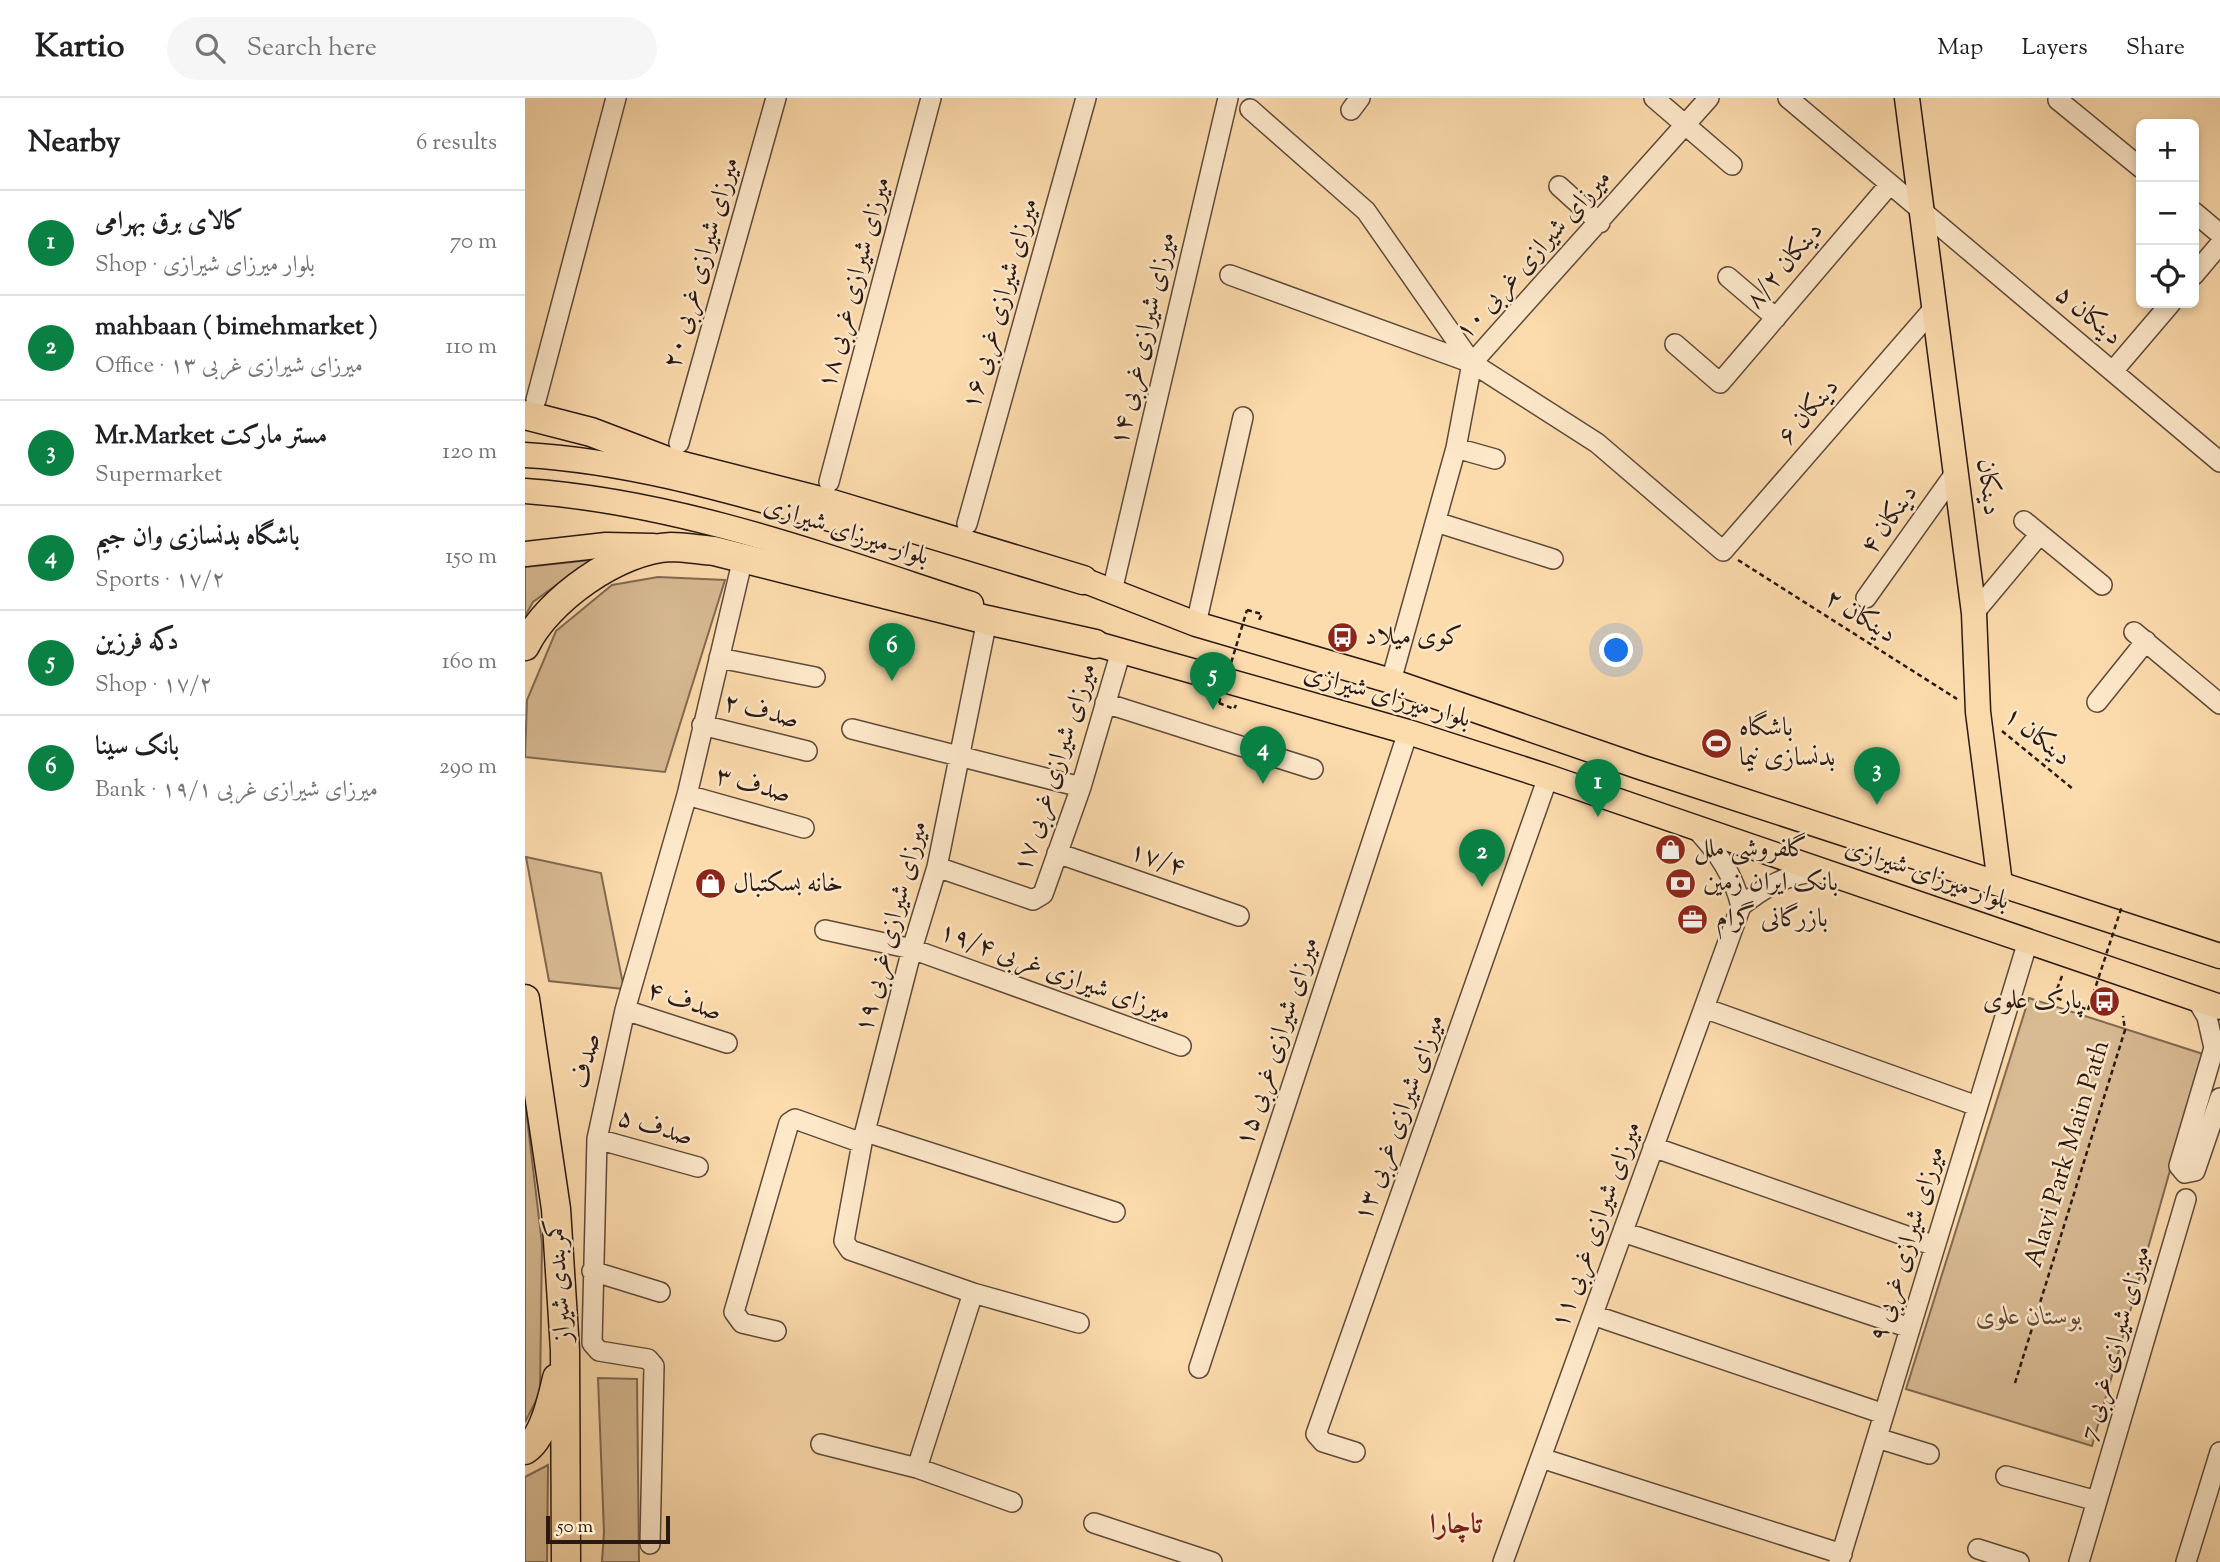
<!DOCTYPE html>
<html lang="en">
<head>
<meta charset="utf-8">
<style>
  body { margin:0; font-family:"Sorts Mill Goudy",Amiri,serif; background:#f6f6f6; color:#202124 }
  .controls { position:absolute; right:21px; top:21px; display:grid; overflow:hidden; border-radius:10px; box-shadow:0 4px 10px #0003 }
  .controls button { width:63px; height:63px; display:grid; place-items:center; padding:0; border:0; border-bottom:2px solid #e0e0e0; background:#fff; color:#202124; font:35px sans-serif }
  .scale { position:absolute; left:21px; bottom:18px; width:124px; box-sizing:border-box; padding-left:7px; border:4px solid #2a1913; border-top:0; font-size:19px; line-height:24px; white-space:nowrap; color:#2a1913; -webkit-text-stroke:5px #fde8ca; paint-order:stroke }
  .you { position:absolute; left:1092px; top:553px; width:24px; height:24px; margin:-18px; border:5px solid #fff; border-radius:50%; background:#1a73e8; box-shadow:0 0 0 10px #1a73e833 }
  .badge { display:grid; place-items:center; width:46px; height:46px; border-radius:50%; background:#0b8043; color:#fff; font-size:23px; font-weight:700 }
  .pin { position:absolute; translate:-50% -58px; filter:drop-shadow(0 2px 4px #0008) }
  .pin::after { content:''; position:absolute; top:37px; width:24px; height:21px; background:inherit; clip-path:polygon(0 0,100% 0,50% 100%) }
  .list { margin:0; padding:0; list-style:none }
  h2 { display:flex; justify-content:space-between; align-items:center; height:91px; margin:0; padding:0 28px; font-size:30px }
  h2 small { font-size:23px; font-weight:400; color:#757577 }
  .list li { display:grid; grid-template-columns:46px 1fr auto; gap:21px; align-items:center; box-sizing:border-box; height:105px; padding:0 28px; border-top:2px solid #e0e0e0 }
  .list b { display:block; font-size:26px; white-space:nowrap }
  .list p { margin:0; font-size:23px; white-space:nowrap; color:#757577 }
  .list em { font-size:23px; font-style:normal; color:#757577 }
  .icon { flex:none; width:38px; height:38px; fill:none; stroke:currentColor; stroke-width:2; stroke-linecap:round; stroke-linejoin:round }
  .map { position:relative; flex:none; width:1695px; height:1464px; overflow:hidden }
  header { display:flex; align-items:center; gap:42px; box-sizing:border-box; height:98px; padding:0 35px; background:#fff; border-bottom:2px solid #e0e0e0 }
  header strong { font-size:33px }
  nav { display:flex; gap:38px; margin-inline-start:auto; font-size:24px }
  .search { width:490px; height:63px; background:#f6f6f6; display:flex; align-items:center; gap:18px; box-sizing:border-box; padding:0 24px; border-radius:38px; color:#757577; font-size:26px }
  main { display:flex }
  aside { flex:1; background:#fff }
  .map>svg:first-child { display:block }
  .green { fill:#d8ba93; stroke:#816a53; stroke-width:2 }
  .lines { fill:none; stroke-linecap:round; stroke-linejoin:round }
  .minor-casing { stroke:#5e4a3a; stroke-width:22 }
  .major-casing { stroke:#2a1913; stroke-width:27 }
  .highway-casing { stroke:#2a1913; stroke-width:31 }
  .path { stroke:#2a1913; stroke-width:2.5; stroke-dasharray:5 3.5; stroke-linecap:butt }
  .minor { stroke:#fde8ca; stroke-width:19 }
  .major { stroke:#fcdbad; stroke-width:24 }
  .highway { stroke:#fcdbad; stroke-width:28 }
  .path-bridge { stroke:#2a1913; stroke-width:2.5; stroke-dasharray:5 3.5; stroke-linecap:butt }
  .labels { text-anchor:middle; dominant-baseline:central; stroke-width:5; stroke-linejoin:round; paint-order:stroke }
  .street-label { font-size:26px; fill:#2a1913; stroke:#fde8ca }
  .poi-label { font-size:26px; fill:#2a1913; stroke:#fde8ca; text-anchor:start }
  .park-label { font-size:26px; font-style:italic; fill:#5e4939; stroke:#fde8ca }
  .neighbourhood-label { font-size:28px; font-weight:bold; fill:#7a1f14; stroke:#fde8ca }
</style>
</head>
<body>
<header>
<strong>Kartio</strong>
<div class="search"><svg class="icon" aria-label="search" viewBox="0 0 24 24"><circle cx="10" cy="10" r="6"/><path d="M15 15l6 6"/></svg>Search here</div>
<nav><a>Map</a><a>Layers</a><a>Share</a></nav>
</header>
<main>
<aside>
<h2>Nearby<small>6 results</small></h2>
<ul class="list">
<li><span class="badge">1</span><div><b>کالای برق بهرامی</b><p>Shop · بلوار میرزای شیرازی</p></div><em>70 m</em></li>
<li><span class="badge">2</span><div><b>mahbaan ( bimehmarket )</b><p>Office · ۱۳ میرزای شیرازی غربی</p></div><em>110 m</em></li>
<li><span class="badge">3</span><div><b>Mr.Market مستر مارکت</b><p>Supermarket</p></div><em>120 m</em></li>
<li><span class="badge">4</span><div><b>باشگاه بدنسازی وان جیم</b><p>Sports · ۱۷/۲</p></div><em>150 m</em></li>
<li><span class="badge">5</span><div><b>دکه فرزین</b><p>Shop · ۱۷/۲</p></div><em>160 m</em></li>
<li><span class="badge">6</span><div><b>بانک سینا</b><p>Bank · ۱۹/۱ میرزای شیرازی غربی</p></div><em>290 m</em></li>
</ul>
</aside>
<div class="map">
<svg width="1695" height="1464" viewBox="0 0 1695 1464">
  <rect width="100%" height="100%" fill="#fcdbad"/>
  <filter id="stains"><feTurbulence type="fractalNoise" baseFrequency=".00286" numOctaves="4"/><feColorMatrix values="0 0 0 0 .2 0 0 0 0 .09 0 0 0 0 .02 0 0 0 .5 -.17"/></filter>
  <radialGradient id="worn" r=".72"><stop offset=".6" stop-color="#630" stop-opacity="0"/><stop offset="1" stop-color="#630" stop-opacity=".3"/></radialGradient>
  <path class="green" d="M66,462L8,504L0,518V469Z
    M133,479L200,482L140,674L0,659L2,602L31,533L87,487Z
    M1,759L76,775L99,891L24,883Z
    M1504,900L1678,956L1567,1348L1381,1291Z
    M0,1003L17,1146L15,1295L0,1324Z
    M73,1280L112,1281L114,1464H77L79,1434Z
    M23,1367L22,1464H0V1379Z"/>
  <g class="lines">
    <defs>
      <path id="minor" d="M1129,0L1207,67
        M1263,0L1695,364
        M1533,2L1616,70
        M725,11L841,113L947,265
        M826,12L835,0
        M1034,88L1075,125
        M1669,114L1695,136
        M705,177L947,265L1072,345L1198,453L1410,209
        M1669,177L1695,146
        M1203,179L1251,220
        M1150,246L1195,285L1365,86
        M1588,273L1646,205
        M11,302L91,0
        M154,345L251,0
        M931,350L970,361
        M304,384L406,0
        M1499,423L1577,487
        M911,424L1028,461
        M442,426L561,0
        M587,493L703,0
        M1341,500L1431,374
        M1449,515L1515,436
        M462,522L412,769L387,851L337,1045L319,1143L325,1152L448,1195L554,1225
        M671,526L718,319
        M1609,534L1695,606
        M194,560L290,579
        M866,583L931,350L947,265L1184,0
        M1572,604L1621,543
        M580,605L788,671
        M177,627L282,653
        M327,631L556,689
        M162,697L279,730
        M1170,730C1193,754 1208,776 1216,808
        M532,755L714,818
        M412,769L508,802L518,796L556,689L596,553
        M300,832L387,851L656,948
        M1672,902L1682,919L1689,950L1654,1068L1660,1075L1670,1073L1695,1000
        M1179,910L1452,1008
        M100,912L202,945
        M341,1034L590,1114
        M72,1041L173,1069
        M1128,1049L1410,1148
        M1098,1134L1385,1230
        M67,1173L135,1194
        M1068,1217L1359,1316
        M251,1233L217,1225L209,1214L264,1025L270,1021L337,1045
        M674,1270L883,634
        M1352,1340L1404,1356
        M296,1346L392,1370L487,1404
        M830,1354L798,1344L791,1336L1023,679
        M1016,1360L1317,1456
        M392,1370L448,1195
        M1481,1378L1572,1403
        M569,1425L687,1464
        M125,1446L129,1268L123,1261L74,1253L67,1245L72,1041L100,912L162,697L218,460
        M1453,1451L1494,1464
        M978,1464L1216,808C1241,788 1262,776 1295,773
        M1314,1464L1503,843
        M1554,1464L1661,1101
        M1661,1464L1695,1354"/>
      <path id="major" d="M1382,0L1449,515L1453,614L1475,786
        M0,357C126,364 249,407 371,439
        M0,393C155,404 299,458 446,506
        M0,456L81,447L128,448
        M539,478L558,482L671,526L866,583L1115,669L1695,858
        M554,541L883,634L1023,679L1695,909"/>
      <path id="highway" d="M0,317L66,334L150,366L307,406L558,482
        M0,548C22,502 94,451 146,449C160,449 175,452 189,453L462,522L570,546
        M0,901L31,1111L40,1252L41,1464
        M0,1352C19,1340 27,1301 32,1280"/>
    </defs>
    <use href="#minor" class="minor-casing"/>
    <use href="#major" class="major-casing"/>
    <use href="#highway" class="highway-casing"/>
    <path class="path" d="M1213,462L1432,601
      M722,512L737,516L734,522
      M694,605L709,611L711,607
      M1477,633L1548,691
      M1537,878L1529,899L1563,912
      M1490,1285L1600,932L1598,918"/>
    <use href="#minor" class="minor"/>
    <use href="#major" class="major"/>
    <use href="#highway" class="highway"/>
    <path class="path-bridge" d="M694,605L722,512
      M1563,912L1597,808"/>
  </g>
  <defs>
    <symbol id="bus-disc" viewBox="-11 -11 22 22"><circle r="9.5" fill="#8f2418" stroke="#fde8ca"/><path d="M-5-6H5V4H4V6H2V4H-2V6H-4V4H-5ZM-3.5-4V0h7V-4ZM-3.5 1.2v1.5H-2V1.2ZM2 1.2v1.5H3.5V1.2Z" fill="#fff"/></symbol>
    <symbol id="stadium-disc" viewBox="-11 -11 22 22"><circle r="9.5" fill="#8f2418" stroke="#fde8ca"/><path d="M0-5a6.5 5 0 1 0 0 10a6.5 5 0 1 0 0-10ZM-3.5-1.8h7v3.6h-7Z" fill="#fff"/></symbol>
    <symbol id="shop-disc" viewBox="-11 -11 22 22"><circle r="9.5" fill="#8f2418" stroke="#fde8ca"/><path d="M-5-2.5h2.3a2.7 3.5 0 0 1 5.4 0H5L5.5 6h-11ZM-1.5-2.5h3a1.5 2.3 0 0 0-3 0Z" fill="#fff"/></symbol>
    <symbol id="bank-disc" viewBox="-11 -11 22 22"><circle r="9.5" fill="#8f2418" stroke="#fde8ca"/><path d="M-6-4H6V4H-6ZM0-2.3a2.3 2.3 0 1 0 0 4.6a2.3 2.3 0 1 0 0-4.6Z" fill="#fff"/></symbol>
    <symbol id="office-disc" viewBox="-11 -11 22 22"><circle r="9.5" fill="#8f2418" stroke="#fde8ca"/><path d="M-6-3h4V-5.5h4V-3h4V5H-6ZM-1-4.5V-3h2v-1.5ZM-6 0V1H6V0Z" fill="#fff"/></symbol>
  </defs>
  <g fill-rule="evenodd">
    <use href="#bus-disc" x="800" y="522" width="35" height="35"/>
    <use href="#stadium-disc" x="1174" y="628" width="35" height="35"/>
    <use href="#shop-disc" x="1128" y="734" width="35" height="35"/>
    <use href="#bank-disc" x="1138" y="768" width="35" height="35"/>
    <use href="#shop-disc" x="168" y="768" width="35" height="35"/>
    <use href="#office-disc" x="1150" y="804" width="35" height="35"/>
    <use href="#bus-disc" x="1562" y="886" width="35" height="35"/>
  </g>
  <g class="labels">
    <g class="street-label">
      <text transform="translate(1009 157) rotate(-48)">۱۰ میرزای شیرازی غربی</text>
      <text transform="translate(177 165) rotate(-74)">۲۰ میرزای شیرازی غربی</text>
      <text transform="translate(1260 168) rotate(-50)">دینکان ۸/۲</text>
      <text transform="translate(330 185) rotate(-75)">۱۸ میرزای شیرازی غربی</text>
      <text transform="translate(476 206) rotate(-74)">۱۶ میرزای شیرازی غربی</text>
      <text transform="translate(1563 218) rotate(40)">۵ دینکان</text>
      <text transform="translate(619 241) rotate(-77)">۱۴ میرزای شیرازی غربی</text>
      <text transform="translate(1284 314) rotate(-49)">دینکان ۶</text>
      <text transform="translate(1463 389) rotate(83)">دینکان</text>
      <text transform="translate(1365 422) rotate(-55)">دینکان ۴</text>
      <text transform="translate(321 434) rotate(18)">بلوار میرزای شیرازی</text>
      <text transform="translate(1335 519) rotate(32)">دینکان ۲</text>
      <text transform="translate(862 599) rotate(16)">بلوار میرزای شیرازی</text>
      <text transform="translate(236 614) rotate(14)">۲ صدف</text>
      <text transform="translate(1512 639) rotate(39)">۱ دینکان</text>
      <text transform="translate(531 670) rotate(-72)">۱۷ میرزای شیرازی غربی</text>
      <text transform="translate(228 688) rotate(15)">صدف ۳</text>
      <text transform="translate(632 762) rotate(19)">۱۷/۴</text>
      <text transform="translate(1402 777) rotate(19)">بلوار میرزای شیرازی</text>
      <text transform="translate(367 829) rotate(-75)">۱۹ میرزای شیرازی غربی</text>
      <text transform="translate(530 875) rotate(20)">۱۹/۴ میرزای شیرازی غربی</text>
      <text transform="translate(159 904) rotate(18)">۴ صدف</text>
      <text transform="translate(753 944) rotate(-72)">۱۵ میرزای شیرازی غربی</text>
      <text transform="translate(62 963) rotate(-77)">صدف</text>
      <text transform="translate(875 1020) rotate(-70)">۱۳ میرزای شیرازی غربی</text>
      <text transform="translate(130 1030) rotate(16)">۵ صدف</text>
      <text transform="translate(1543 1056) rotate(-73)">Alavi Park Main Path</text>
      <text transform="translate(1072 1127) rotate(-70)">میرزای شیرازی غربی ۱۱</text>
      <text transform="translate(1383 1146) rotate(-73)">میرزای شیرازی غربی ۹</text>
      <text transform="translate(35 1182) rotate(-94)">کمربندی شیراز</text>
      <text transform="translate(1591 1245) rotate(-74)">میرزای شیرازی غربی 7</text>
    </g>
    <g class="poi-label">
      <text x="840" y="539">کوی میلاد</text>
      <text x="1214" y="630">باشگاه<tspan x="1214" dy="30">بدنسازی نیما</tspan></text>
      <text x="1169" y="751">گلفروشی ملل</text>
      <text x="1178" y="785">بانک ایران زمین</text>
      <text x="208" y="786">خانه بسکتبال</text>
      <text x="1191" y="821">بازرگانی گرام</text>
      <text x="1557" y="903" text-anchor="end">پارک علوی</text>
    </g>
    <g class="park-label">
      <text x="1504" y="1219">بوستان علوی</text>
    </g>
    <g class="neighbourhood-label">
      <text x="931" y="1428">تاچارا</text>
    </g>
  </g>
  <rect width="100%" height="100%" filter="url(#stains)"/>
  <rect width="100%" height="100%" fill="url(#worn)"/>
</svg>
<div class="controls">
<button>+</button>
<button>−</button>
<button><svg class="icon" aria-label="locate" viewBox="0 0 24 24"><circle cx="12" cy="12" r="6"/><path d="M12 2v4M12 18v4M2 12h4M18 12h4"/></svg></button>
</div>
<div class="scale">50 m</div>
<div class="you"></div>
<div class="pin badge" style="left:1073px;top:719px">1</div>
<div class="pin badge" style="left:957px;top:789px">2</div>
<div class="pin badge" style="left:1352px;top:707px">3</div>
<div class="pin badge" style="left:738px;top:686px">4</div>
<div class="pin badge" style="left:688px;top:612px">5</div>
<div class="pin badge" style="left:367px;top:583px">6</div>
</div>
</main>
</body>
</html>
